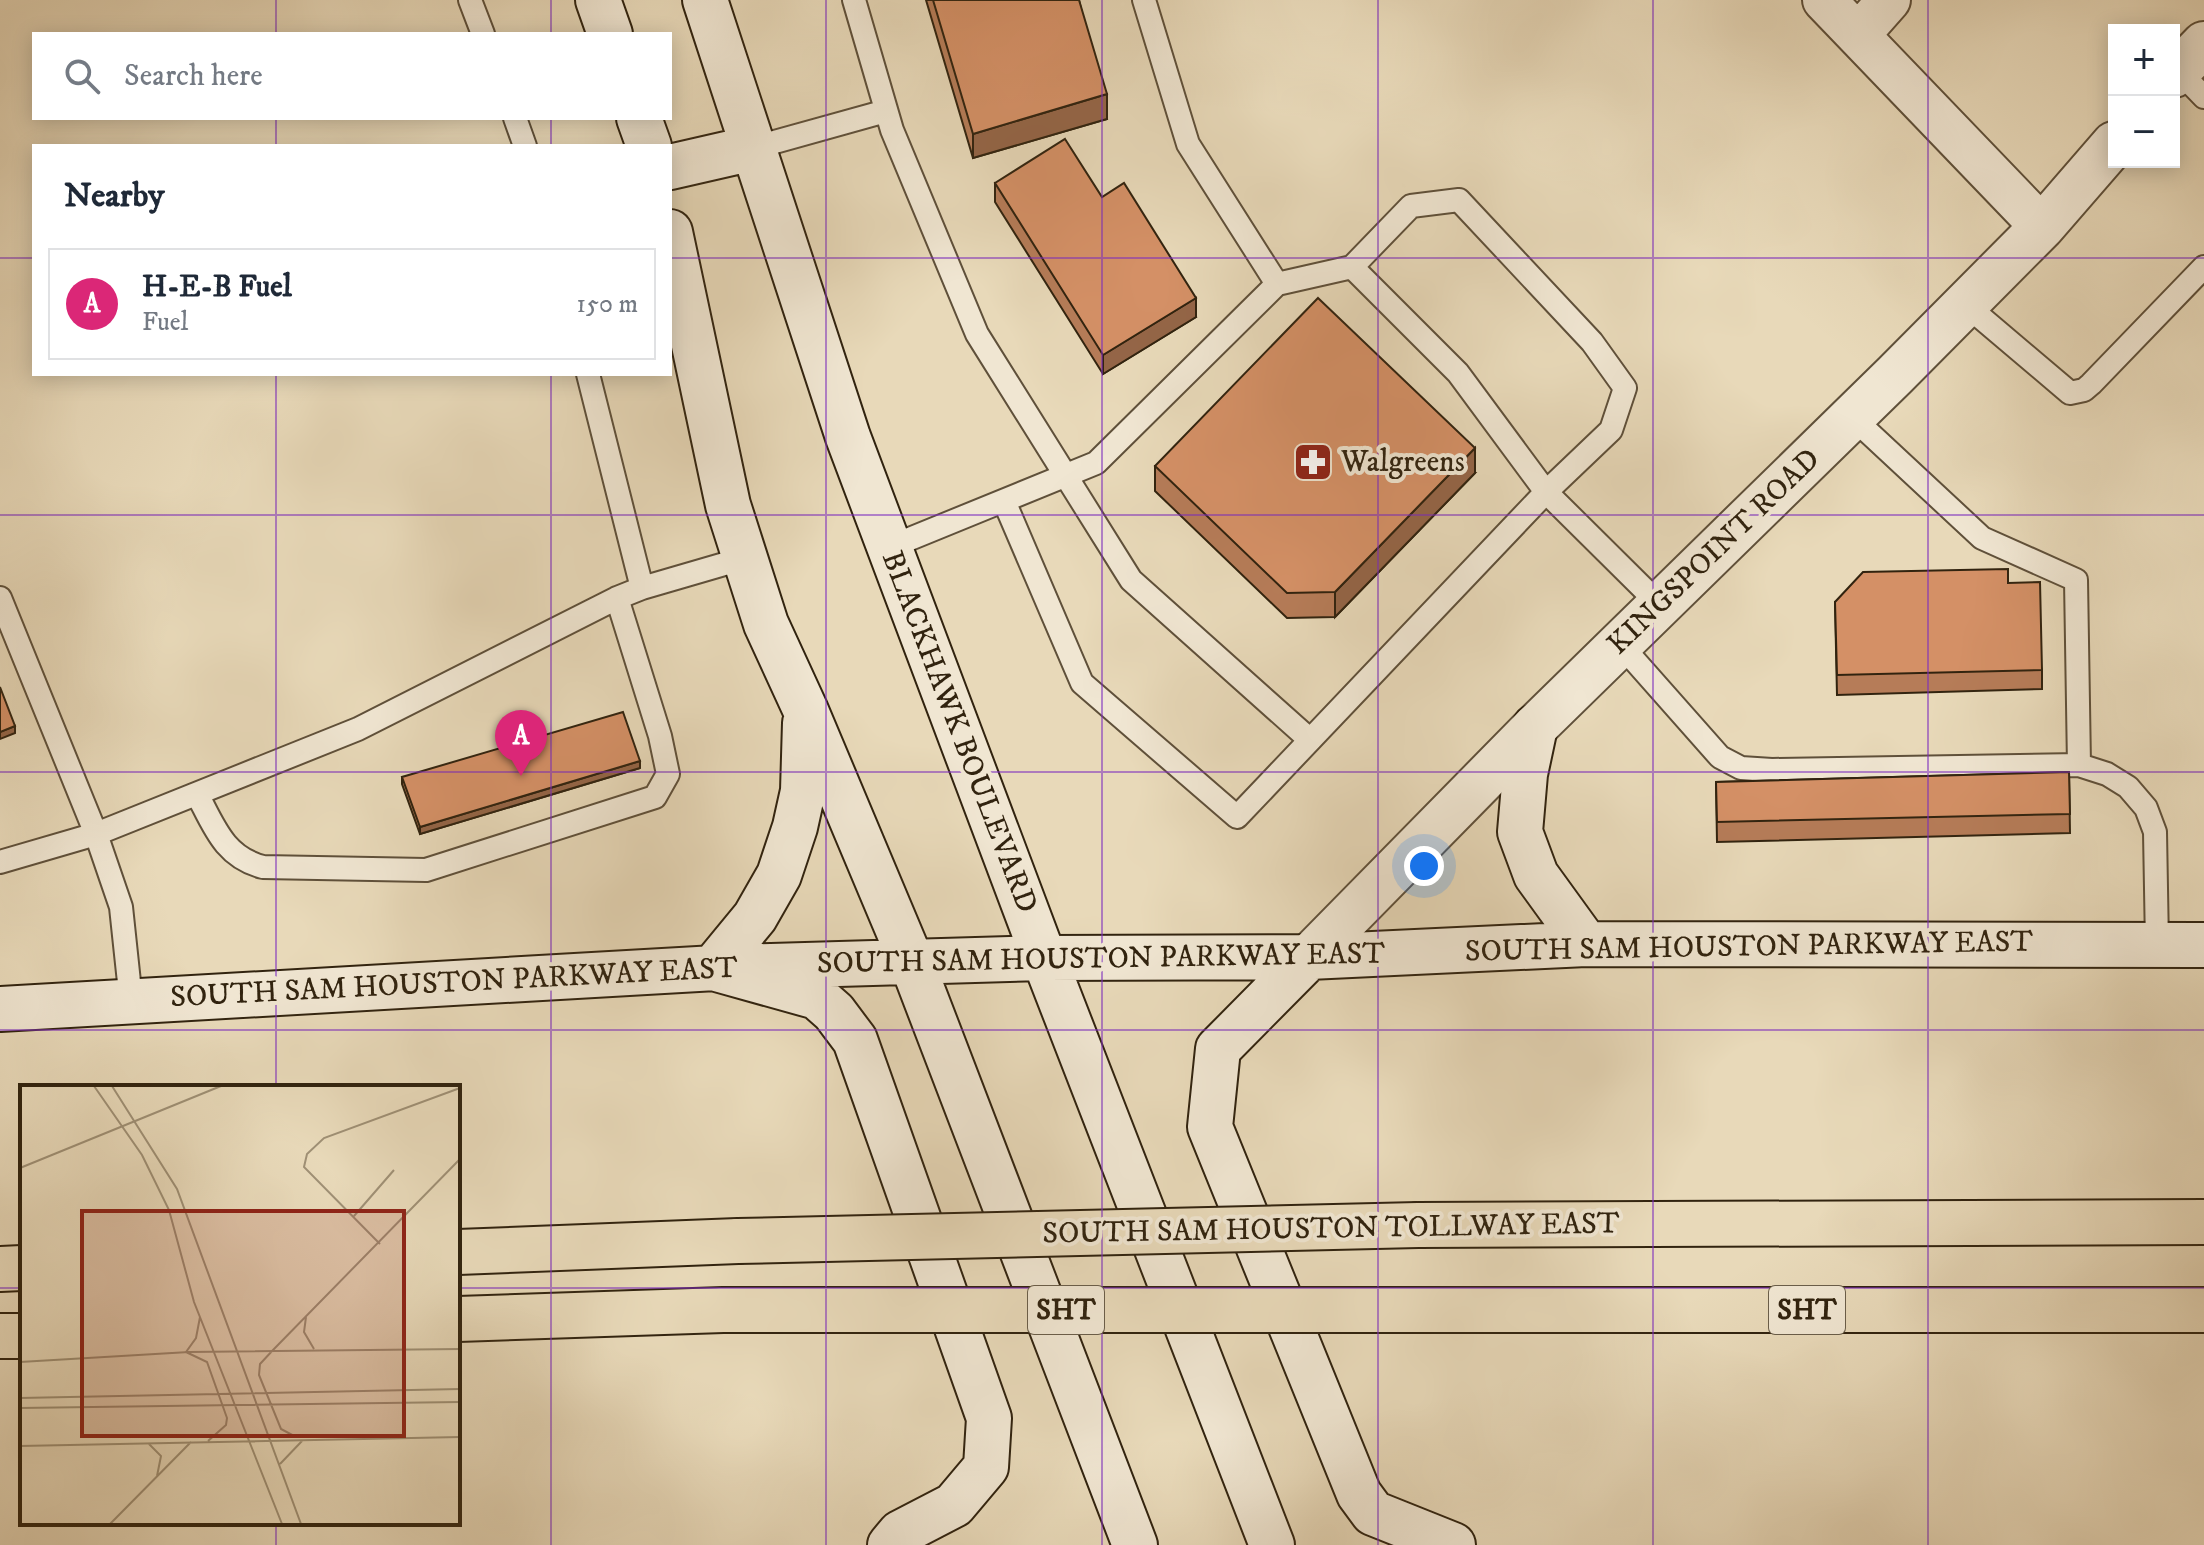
<!DOCTYPE html>
<html lang="en">
<head>
<meta charset="utf-8">
<style>
  body { margin:0; font-family:"IM FELL DW Pica",serif; background:#f2f2f3; color:#1f2937 }
  .controls { position:absolute; right:24px; top:24px; display:grid; overflow:hidden; border-radius:0px; box-shadow:0 4px 20px #0003 }
  .controls button { width:72px; height:72px; display:grid; place-items:center; padding:0; border:0; border-bottom:2px solid #e0e1e3; background:#fff; color:#1f2937; font:40px sans-serif }
  .you { position:absolute; left:1424px; top:866px; width:28px; height:28px; margin:-20px; border:6px solid #fff; border-radius:50%; background:#1a73e8; box-shadow:0 0 0 12px #1a73e833 }
  .badge { display:grid; place-items:center; width:52px; height:52px; border-radius:50%; background:#db2777; color:#fff; font-size:26px; font-weight:700 }
  .pin { position:absolute; translate:-50% -66px; filter:drop-shadow(0 2px 4px #0008) }
  .pin::after { content:''; position:absolute; top:42px; width:28px; height:24px; background:inherit; clip-path:polygon(0 0,100% 0,50% 100%) }
  .list { margin:0; padding:0; list-style:none }
  h2 { display:flex; justify-content:space-between; align-items:center; height:104px; margin:0; padding:0 32px; font-size:34px }
  h2 small { font-size:26px; font-weight:400; color:#747a83 }
  .list li { display:grid; grid-template-columns:52px 1fr auto; gap:24px; align-items:center; box-sizing:border-box; height:112px; margin:0 16px 16px; padding:0 16px; border:2px solid #e0e1e3; border-radius:0px }
  .list b { display:block; font-size:30px; white-space:nowrap }
  .list p { margin:0; font-size:26px; white-space:nowrap; color:#747a83 }
  .list em { font-size:26px; font-style:normal; color:#747a83 }
  .icon { flex:none; width:44px; height:44px; fill:none; stroke:currentColor; stroke-width:2; stroke-linecap:round; stroke-linejoin:round }
  .map { position:relative; flex:none; width:2204px; height:1545px; overflow:hidden }
  .search { position:absolute; background:#fff; box-shadow:0 4px 20px #0003; left:32px; top:32px; width:640px; height:88px; display:flex; align-items:center; gap:20px; box-sizing:border-box; padding:0 28px; border-radius:0px; color:#747a83; font-size:30px }
  .panel { position:absolute; background:#fff; box-shadow:0 4px 20px #0003; left:32px; top:144px; width:640px; height:232px; border-radius:0px }
  .map>svg:first-child { display:block }
  .lines { fill:none; stroke-linecap:round; stroke-linejoin:round }
  .service-casing { stroke:#5f503a; stroke-width:26 }
  .minor-casing { stroke:#5f503a; stroke-width:46 }
  .tertiary-casing { stroke:#5f503a; stroke-width:48 }
  .secondary-casing { stroke:#31230f; stroke-width:48 }
  .motorway-casing { stroke:#31230f; stroke-width:48 }
  .service { stroke:#f0e6d2; stroke-width:22 }
  .minor { stroke:#f0e6d2; stroke-width:42 }
  .tertiary { stroke:#f0e6d2; stroke-width:44 }
  .secondary { stroke:#f0e6d2; stroke-width:44 }
  .motorway { stroke:#e8d9b9; stroke-width:44 }
  .motorway-bridge-casing { stroke:#31230f; stroke-width:48; stroke-linecap:butt }
  .motorway-bridge { stroke:#e8d9b9; stroke-width:44 }
  .wall { fill:#b67c58; stroke:#31230f; stroke-width:2 }
  .shaded-wall { fill:#946547; stroke:#31230f; stroke-width:2 }
  .building { fill:#d49066; stroke:#31230f; stroke-width:2 }
  .grid { fill:none; stroke:#7b2cbf; stroke-width:2; stroke-opacity:0.55 }
  .labels { text-anchor:middle; dominant-baseline:central; stroke-width:8; stroke-linejoin:round; paint-order:stroke }
  .shield { fill:#f0e6d2; stroke:#6a5e4a; stroke-width:2 }
  .shield-label { font-size:28px; font-weight:bold; fill:#31230f }
  .poi-label { font-size:30px; fill:#31230f; stroke:#f0e6d2; text-anchor:start }
  .street-label { font-size:30px; fill:#31230f; stroke:#f0e6d2 }
  .inset-road { fill:none; stroke:#9f9075; stroke-width:2 }
  .view { fill:#8f2418; fill-opacity:0.15; stroke:#8f2418; stroke-width:4 }
  .inset-edge { fill:none; stroke:#31230f; stroke-width:4 }
</style>
</head>
<body>
<div class="map">
<svg width="2204" height="1545" viewBox="0 0 2204 1545">
  <rect width="100%" height="100%" fill="#e8d9b9"/>
  <filter id="stains"><feTurbulence type="fractalNoise" baseFrequency=".0025" numOctaves="4"/><feColorMatrix values="0 0 0 0 .2 0 0 0 0 .09 0 0 0 0 .02 0 0 0 .5 -.17"/></filter>
  <radialGradient id="worn" r=".72"><stop offset=".6" stop-color="#630" stop-opacity="0"/><stop offset="1" stop-color="#630" stop-opacity=".3"/></radialGradient>
  <g class="lines">
    <defs>
      <path id="service" d="M470,0L483,34
        M854,0L892,130L977,334L1131,580L1309,739
        M1144,0L1188,144L1277,284
        M2178,70L2204,97
        M515,118L525,146
        M753,148L886,111
        M1352,267L1458,373L1546,492L1660,605
        M1965,304L2070,393L2084,390L2091,384L2204,267
        M588,374L642,588
        M1852,417L1982,538L2076,580L2079,765
        M890,547L1096,463L1277,284L1352,267L1411,206L1459,200L1592,342L1625,388L1611,430L1546,492L1237,817L1082,683L1004,501
        M0,598L96,834L121,907L131,1001
        M1620,644L1720,757L1741,768L1772,770L2079,765L2107,774L2128,787L2146,808L2155,832L2157,945
        M197,794C214,826 224,857 263,867L426,870L655,797L668,774L660,736L617,598
        M0,862L96,834L358,729L617,598L642,588L745,558"/>
      <path id="minor" d="M1824,0L2042,227
        M1859,34L1889,0"/>
      <path id="tertiary" d="M2174,75L2204,44
        M1309,957L1535,727L1895,375L2042,227L2114,144"/>
      <path id="secondary" d="M598,0L610,34
        M705,0L848,437L1044,958L1272,1545
        M639,118L649,146
        M670,167L753,148
        M670,232L728,505L766,624L806,711L912,963L1135,1545
        M805,723L803,791L795,827L779,875L755,917L713,968L817,997L834,1012L855,1040L989,1418L986,1467L954,1505L900,1533L890,1545
        M1535,727L1525,774L1520,832L1536,875L1586,944
        M1309,957L1218,1049L1210,1127L1359,1494L1373,1513L1453,1545
        M0,1009L733,967L1044,958L1309,957L1586,944L2204,945"/>
      <path id="motorway" d="M1418,1225L2204,1222
        M458,1252L738,1241
        M0,1269L22,1268
        M1409,1310H2204
        M458,1319L723,1310
        M0,1336H22"/>
    </defs>
    <use href="#service" class="service-casing"/>
    <use href="#minor" class="minor-casing"/>
    <use href="#tertiary" class="tertiary-casing"/>
    <use href="#secondary" class="secondary-casing"/>
    <use href="#motorway" class="motorway-casing"/>
    <use href="#service" class="service"/>
    <use href="#minor" class="minor"/>
    <use href="#tertiary" class="tertiary"/>
    <use href="#secondary" class="secondary"/>
    <use href="#motorway" class="motorway"/>
    <defs>
      <path id="motorway-bridge" d="M738,1241L1418,1225
        M723,1310H1409"/>
    </defs>
    <use href="#motorway-bridge" class="motorway-bridge-casing"/>
    <use href="#motorway-bridge" class="motorway-bridge"/>
  </g>
  <path class="wall" d="M926,0H1079L1107,119L973,158Z
    M995,183L1102,197L1196,317L1103,374L995,202Z
    M1155,466L1475,473L1335,617L1287,618L1155,491Z
    M2008,583L2042,670V689L1837,695L1835,602Z
    M640,768L420,834L402,784V777Z
    M2069,772L2070,833L1717,842L1716,782Z"/>
  <path class="shaded-wall" d="M1107,94V119L973,158V134Z
    M1196,298V317L1103,374V355Z
    M1475,448V473L1335,617V592Z
    M15,726V733L0,739V732Z
    M640,761V768L420,834V827Z"/>
  <path class="building" d="M933,0H1079L1107,94L973,134Z
    M1065,139L1102,197L1124,183L1196,298L1103,355L995,183Z
    M1318,298L1475,448L1335,592L1287,593L1155,466Z
    M2008,569V583L2040,582L2042,670L1837,675L1835,602L1863,572Z
    M0,687L15,726L0,732Z
    M623,712L640,761L420,827L402,777Z
    M2069,772L2070,814L1717,822L1716,782Z"/>
  <path class="grid" d="M276,0V34M551,0V34M826,0V1545M1102,0V1545M1378,0V1545M1653,0V1545M1928,0V1545M276,118V146M551,118V146M0,258H34M670,258H2204M276,374V1087M551,374V1545M0,515H2204M0,772H2204M0,1030H2204M0,1288H22M458,1288H2204M276,1523V1545"/>
  <defs>
    <symbol id="pharmacy-square" viewBox="-11 -11 22 22"><rect x="-9" y="-9" width="18" height="18" rx="4" fill="#8f2418" stroke="#f0e6d2"/><path d="M-2-6h4v4h4v4h-4v4h-4v-4h-4v-4h4Z" fill="#fff"/></symbol>
  </defs>
  <g fill-rule="evenodd">
    <use href="#pharmacy-square" x="1291" y="440" width="44" height="44"/>
  </g>
  <g class="labels">
    <g class="shield">
      <rect x="1028" y="1286" width="76" height="48" rx="6"/>
      <rect x="1769" y="1286" width="76" height="48" rx="6"/>
    </g>
    <g class="shield-label">
      <text x="1066" y="1310">SHT</text>
      <text x="1807" y="1310">SHT</text>
    </g>
    <g class="poi-label">
      <text x="1341" y="462">Walgreens</text>
    </g>
    <g class="street-label">
      <text transform="translate(1714 552) rotate(-44)">KINGSPOINT ROAD</text>
      <text transform="translate(959 732) rotate(69)">BLACKHAWK BOULEVARD</text>
      <text transform="translate(1749 947) rotate(-1)">SOUTH SAM HOUSTON PARKWAY EAST</text>
      <text transform="translate(1101 959) rotate(-1)">SOUTH SAM HOUSTON PARKWAY EAST</text>
      <text transform="translate(454 983) rotate(-3)">SOUTH SAM HOUSTON PARKWAY EAST</text>
      <text transform="translate(1331 1229) rotate(-1)">SOUTH SAM HOUSTON TOLLWAY EAST</text>
    </g>
  </g>
  <g transform="translate(20 1085)">
    <rect width="440" height="440" fill="#e8d9b9"/>
    <path class="inset-road" d="M74,1L122,70L149,125L174,217L262,439M92,1L157,104L281,439M0,83L201,1M334,131L374,85M360,159L284,82L287,69L304,53L440,3M180,232L176,253L166,267L187,277L207,333L206,340L188,356M286,232L284,247L294,264M253,265L440,74M253,265L240,279L239,290L261,344L276,352M0,277L169,267L440,264M0,313L440,304M0,323L440,317M129,359L141,371L137,391M0,361L440,352M260,379L282,356M90,439L171,357"/>
    <path class="view" d="M62,126H384V351H62Z"/>
    <rect width="440" height="440" class="inset-edge"/>
  </g>
  <rect width="100%" height="100%" filter="url(#stains)"/>
  <rect width="100%" height="100%" fill="url(#worn)"/>
</svg>
<div class="controls">
<button>+</button>
<button>−</button>
</div>
<div class="you"></div>
<div class="pin badge" style="left:521px;top:776px">A</div>
<div class="search"><svg class="icon" aria-label="search" viewBox="0 0 24 24"><circle cx="10" cy="10" r="6"/><path d="M15 15l6 6"/></svg>Search here</div>
<section class="panel">
<h2>Nearby<small></small></h2>
<ul class="list">
<li><span class="badge">A</span><div><b>H-E-B Fuel</b><p>Fuel</p></div><em>150 m</em></li>
</ul>
</section>
</div>
</body>
</html>
